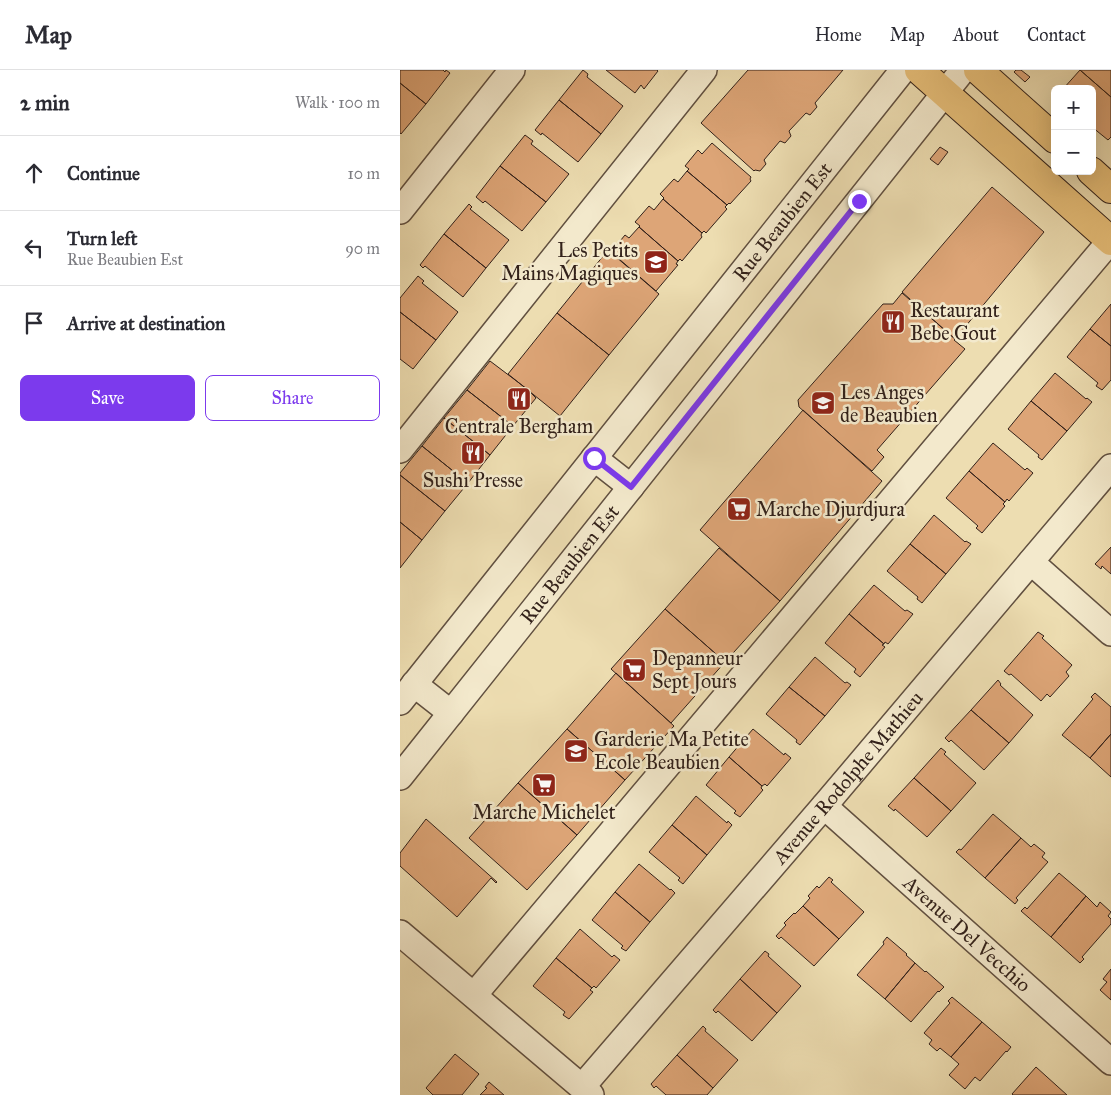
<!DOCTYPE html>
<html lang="en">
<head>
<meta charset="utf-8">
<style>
  body { margin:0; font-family:"IM FELL Great Primer",serif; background:#f2f2f3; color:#2b2b33 }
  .controls { position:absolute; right:15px; top:15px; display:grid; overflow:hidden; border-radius:8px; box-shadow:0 5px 20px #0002 }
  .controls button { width:45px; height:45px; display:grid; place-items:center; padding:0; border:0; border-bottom:1px solid #e1e1e2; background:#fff; color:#2b2b33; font:25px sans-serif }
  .stop { position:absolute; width:15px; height:15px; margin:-11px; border:4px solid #7c3aed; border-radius:50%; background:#fff }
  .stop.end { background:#7c3aed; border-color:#fff; box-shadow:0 1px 5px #0008 }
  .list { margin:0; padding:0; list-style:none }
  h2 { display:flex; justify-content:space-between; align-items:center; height:65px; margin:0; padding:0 20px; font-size:21px }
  h2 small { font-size:16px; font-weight:400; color:#7c7c81 }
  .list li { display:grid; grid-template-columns:32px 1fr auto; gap:15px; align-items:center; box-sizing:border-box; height:75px; padding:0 20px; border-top:1px solid #e1e1e2 }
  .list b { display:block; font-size:19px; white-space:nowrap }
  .list p { margin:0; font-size:16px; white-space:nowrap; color:#7c7c81 }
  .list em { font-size:16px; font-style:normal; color:#7c7c81 }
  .actions { display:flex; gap:10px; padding:15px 20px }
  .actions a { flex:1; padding:11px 0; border:1px solid #7c3aed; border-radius:8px; text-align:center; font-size:18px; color:#7c3aed }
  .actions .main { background:#7c3aed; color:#fff }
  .icon { flex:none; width:28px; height:28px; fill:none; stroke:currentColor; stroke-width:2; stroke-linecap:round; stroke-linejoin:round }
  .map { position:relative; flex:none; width:711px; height:1025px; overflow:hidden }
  header { display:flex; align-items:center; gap:30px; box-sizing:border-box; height:70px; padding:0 25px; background:#fff; border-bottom:1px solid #e1e1e2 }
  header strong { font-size:24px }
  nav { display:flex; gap:28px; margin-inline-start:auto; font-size:18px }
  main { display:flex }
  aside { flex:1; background:#fff }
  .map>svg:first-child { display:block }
  .building { fill:#dda577; stroke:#32211a }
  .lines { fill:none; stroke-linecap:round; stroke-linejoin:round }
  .minor-casing { stroke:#615040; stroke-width:28 }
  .major-casing { stroke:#32211a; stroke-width:30 }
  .minor { stroke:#f3e9cc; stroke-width:25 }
  .major { stroke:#e6be78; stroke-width:28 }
  .route { stroke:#7c3aed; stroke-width:6 }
  .labels { text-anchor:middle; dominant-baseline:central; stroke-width:5; stroke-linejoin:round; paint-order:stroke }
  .street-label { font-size:20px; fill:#32211a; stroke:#f3e9cc }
  .poi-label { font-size:20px; fill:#32211a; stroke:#f3e9cc; text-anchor:start }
</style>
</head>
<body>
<header>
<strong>Map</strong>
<nav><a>Home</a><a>Map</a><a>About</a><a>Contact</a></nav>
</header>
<main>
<aside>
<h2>2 min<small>Walk · 100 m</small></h2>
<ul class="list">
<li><svg class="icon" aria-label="ahead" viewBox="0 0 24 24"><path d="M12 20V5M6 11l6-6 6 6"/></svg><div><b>Continue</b></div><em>10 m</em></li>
<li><svg class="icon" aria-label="left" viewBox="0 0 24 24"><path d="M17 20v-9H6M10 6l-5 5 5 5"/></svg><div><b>Turn left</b><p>Rue Beaubien Est</p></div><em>90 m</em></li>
<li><svg class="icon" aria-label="arrive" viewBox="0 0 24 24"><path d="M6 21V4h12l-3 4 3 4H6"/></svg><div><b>Arrive at destination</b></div></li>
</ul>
<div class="actions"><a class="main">Save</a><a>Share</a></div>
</aside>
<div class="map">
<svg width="711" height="1025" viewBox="0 0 711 1025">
  <rect width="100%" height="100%" fill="#edddb1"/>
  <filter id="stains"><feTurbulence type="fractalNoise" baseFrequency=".004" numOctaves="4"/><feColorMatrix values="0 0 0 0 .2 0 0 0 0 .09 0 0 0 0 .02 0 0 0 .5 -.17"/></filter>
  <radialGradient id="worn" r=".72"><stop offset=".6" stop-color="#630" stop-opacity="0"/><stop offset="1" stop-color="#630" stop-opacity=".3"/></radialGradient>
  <path class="building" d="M0,0H43L45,2L46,0L50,3L26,34L0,13Z
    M183,0L188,4L187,7L223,36L201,64L159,30Z
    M206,0H257L258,1L244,19L241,15L235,23Z
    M348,0H443L415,33L417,37L410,45L406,43L389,61L391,66L385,73L380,71L364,90L366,94L360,101L355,100L354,101L301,53Z
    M616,0H621L630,7L625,12L614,2Z
    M680,0L711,27V67L708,70L692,57V19H663Z
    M680,0H711V27Z
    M0,13L26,34L1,64L0,63Z
    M159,30L201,64L178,92L142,63L141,65L135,60Z
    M125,65L133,71L131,74L169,104L146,132L100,96Z
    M312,73L351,107L350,109L351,111L330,134L329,133L327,135L287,101L289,99L285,96L298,80L302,84Z
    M540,77L548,82L538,95L530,89Z
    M100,96L146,132L122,161L85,131L83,133L76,127Z
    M287,101L327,135L325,137L327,139L306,163L304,161L302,163L263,129L264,128L260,124L274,109L278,112Z
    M592,117L644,162L555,269L502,222Z
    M263,129L302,163L301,165L302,167L282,191L280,189L278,191L239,157L240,156L235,152L249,136L254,140Z
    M69,134L72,137L70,139L109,170L86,198L44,164Z
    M239,157L278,191L276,194L278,195L256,221L211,182L225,165L229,168Z
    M44,164L86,198L63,227L25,196L23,198L20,195Z
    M208,180L259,224L209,285L157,243Z
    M18,206L24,211L22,213L58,242L36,270L0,242V228Z
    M502,223L555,269L554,270L565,279L477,380L484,387L472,401L399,337L398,330L483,234H493Z
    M711,234V276L690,259Z
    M0,242L36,270L13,299L0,289Z
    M157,243L209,285L160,346L108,304Z
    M690,259L711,276V310L702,320L696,316L698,313L667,287Z
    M90,291L131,322H130L136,328L113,356L67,320Z
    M655,303L686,329L687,328L692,332L667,361L631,331Z
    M67,320L113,356L90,385L44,348Z
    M631,331L667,361L642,390L638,387L639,385L608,359Z
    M403,340L482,411L380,531L300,460Z
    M44,348L90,385L68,413L22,376Z
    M593,373L625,400L627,398L633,403L609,431L607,429L605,432L569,401Z
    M22,376L68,413L45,441L0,405V403Z
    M569,401L605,432L603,434L605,436L582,463L576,458L578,456L546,428Z
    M0,405L45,441L22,470L0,452Z
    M534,445L565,472L566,471L571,474L546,504L510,474Z
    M0,452L22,470L0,498Z
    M510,474L546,504L522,533L517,529L518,527L487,501Z
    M711,477V504L702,496L701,499L695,494Z
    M319,478L380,531L325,592L265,539Z
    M474,515L505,541L507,540L513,544L488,574L485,572L484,574L449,544Z
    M265,539L325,592L271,653L211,599Z
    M449,544L484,574L482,575L485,577L460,607L454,602L456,599L425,573Z
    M638,562L644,566L642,568L672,595L666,602L669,606L650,627L647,624L641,631L611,604L609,605L604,601Z
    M415,587L445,613L447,612L451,615L425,646L389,617Z
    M216,603L274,656L225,710L167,659Z
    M598,610L601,614L600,615L633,645L609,673L571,640Z
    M389,617L425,646L400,675L396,672L397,670L366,644Z
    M695,623L711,637V664L690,688L662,665L693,629L691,627Z
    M571,640L609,673L584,700L551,670L549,672L545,668Z
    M167,659L225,710L177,765L118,713Z
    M353,659L384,685L385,683L391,688L367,716L365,714L362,716L329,687Z
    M711,664V707L690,688Z
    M541,678L546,682L544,684L576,713L551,741L514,708Z
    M329,687L362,716L361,718L363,720L340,747L334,743L336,741L306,715Z
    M514,708L551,741L527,767L495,739L494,741L488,736Z
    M118,713L177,765L127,820L69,768Z
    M296,726L327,753L328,751L332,755L307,785L272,755Z
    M593,744L621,768L585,808L556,782L559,779L561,780Z
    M26,749L97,812L96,813L91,808L57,847L0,796V783Z
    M272,755L307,785L283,814L278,810L280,808L249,782Z
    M621,768L631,777L634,774L645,783L642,787L648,792L616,828L618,830L615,834L585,808Z
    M239,794L270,820L271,819L275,823L250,852L215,822Z
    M659,803L686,826L651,867L621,841L625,837L627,839Z
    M429,807L433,810L431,812L464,842L439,869L403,836L410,828L408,826L417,816L419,818Z
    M215,822L250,852L226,881L221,878L223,876L192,850Z
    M686,826L697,837L700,832L711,842L708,846L711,849V854L682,887L684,889L680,893L651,867Z
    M403,836L439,869L414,896L381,867L379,869L376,866L386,855L384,853L394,843L395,844Z
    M180,859L212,887L214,885L220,890L196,918L194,916L192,918L156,888Z
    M487,867L507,884L506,885L515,893L485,929L457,905L484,874L483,872Z
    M365,881L369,884L368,886L401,916L377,943L340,909Z
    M156,888L192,918L190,920L193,922L169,949L163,945L165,942L133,916Z
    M515,893L525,902L526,901L544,917L539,922L538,921L511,952L485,929Z
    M711,899V930L700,920L707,912L703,909Z
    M340,909L377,943L352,971L318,941L316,943L313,940Z
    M552,927L582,952L551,987L540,978L537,981L529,974L532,970L524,963L550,933L548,931Z
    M582,952L611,977L607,982L606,981L580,1011L575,1007L565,1019L549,1005L559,994L551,987Z
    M303,956L306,959L305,961L338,990L313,1018L277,985Z
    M55,984L79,1004L62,1025H33L26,1018Z
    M277,985L313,1018L307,1025H266L256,1016L254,1018L251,1014Z
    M636,997L667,1025H613L612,1024Z
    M89,1012L104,1025H80L87,1018L85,1017Z"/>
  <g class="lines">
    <defs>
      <g id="minor">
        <path d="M0,141L112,0"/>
        <path d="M0,380L304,0"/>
        <path d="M194,388L231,417"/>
        <path d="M631,492L711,563"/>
        <path d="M14,614L51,643"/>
        <path id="s1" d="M0,632L503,0"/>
        <path id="s2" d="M0,707L563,0"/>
        <path id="s3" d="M424,736L711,992"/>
        <path d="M0,863L191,1025"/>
        <path d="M74,925L710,171"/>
        <path id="s4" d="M182,1017L424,736L711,397"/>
      </g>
      <path id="major" d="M519,0L711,171
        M578,0L655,69
        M691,101L711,119"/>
    </defs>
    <use href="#minor" class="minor-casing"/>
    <use href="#major" class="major-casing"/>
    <use href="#minor" class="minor"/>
    <use href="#major" class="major"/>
  </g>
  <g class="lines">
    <path class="route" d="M194,388L231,417L459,131"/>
  </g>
  <defs>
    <symbol id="school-square" viewBox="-11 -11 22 22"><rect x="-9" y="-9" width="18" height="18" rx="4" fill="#8f2418" stroke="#f3e9cc"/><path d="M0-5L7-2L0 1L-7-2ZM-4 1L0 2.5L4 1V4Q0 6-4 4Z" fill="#fff"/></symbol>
    <symbol id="restaurant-square" viewBox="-11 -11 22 22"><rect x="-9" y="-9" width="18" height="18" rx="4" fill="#8f2418" stroke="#f3e9cc"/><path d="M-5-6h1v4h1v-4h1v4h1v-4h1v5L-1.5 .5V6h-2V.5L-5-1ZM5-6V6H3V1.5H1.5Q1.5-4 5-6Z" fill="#fff"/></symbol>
    <symbol id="supermarket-square" viewBox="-11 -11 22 22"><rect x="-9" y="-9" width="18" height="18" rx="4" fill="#8f2418" stroke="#f3e9cc"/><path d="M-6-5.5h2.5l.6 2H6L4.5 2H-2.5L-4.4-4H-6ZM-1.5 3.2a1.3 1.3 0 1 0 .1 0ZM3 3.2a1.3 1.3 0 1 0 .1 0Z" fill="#fff"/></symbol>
  </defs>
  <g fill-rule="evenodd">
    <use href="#school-square" x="242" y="178" width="28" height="28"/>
    <use href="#restaurant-square" x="479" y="238" width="28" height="28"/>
    <use href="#restaurant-square" x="105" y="315" width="28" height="28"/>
    <use href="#school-square" x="409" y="319" width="28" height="28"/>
    <use href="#restaurant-square" x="59" y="369" width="28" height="28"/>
    <use href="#supermarket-square" x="325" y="425" width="28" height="28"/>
    <use href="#supermarket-square" x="220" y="586" width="28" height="28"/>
    <use href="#school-square" x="162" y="667" width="28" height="28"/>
    <use href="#supermarket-square" x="130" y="701" width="28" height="28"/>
  </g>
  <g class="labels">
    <g class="street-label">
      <text stroke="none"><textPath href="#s1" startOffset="614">Rue Beaubien Est</textPath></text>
      <text stroke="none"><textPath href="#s2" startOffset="272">Rue Beaubien Est</textPath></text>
      <text stroke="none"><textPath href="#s4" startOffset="408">Avenue Rodolphe Mathieu</textPath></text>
      <text stroke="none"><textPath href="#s3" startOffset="192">Avenue Del Vecchio</textPath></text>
    </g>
    <g class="poi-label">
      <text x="238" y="180" text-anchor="end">Les Petits<tspan x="238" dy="23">Mains Magiques</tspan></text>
      <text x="510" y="240">Restaurant<tspan x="510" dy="23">Bebe Gout</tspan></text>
      <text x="440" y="322">Les Anges<tspan x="440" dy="23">de Beaubien</tspan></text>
      <text x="119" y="356" text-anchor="middle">Centrale Bergham</text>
      <text x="73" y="410" text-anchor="middle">Sushi Presse</text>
      <text x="356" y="439">Marche Djurdjura</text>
      <text x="252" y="588">Depanneur<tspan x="252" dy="23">Sept Jours</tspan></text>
      <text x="194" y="669">Garderie Ma Petite<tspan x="194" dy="23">Ecole Beaubien</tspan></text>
      <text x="144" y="742" text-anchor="middle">Marche Michelet</text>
    </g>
  </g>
  <rect width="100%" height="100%" filter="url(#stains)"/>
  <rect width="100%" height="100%" fill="url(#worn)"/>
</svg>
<div class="controls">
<button>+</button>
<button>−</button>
</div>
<div class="stop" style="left:194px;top:388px"></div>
<div class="stop end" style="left:459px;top:131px"></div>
</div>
</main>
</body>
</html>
